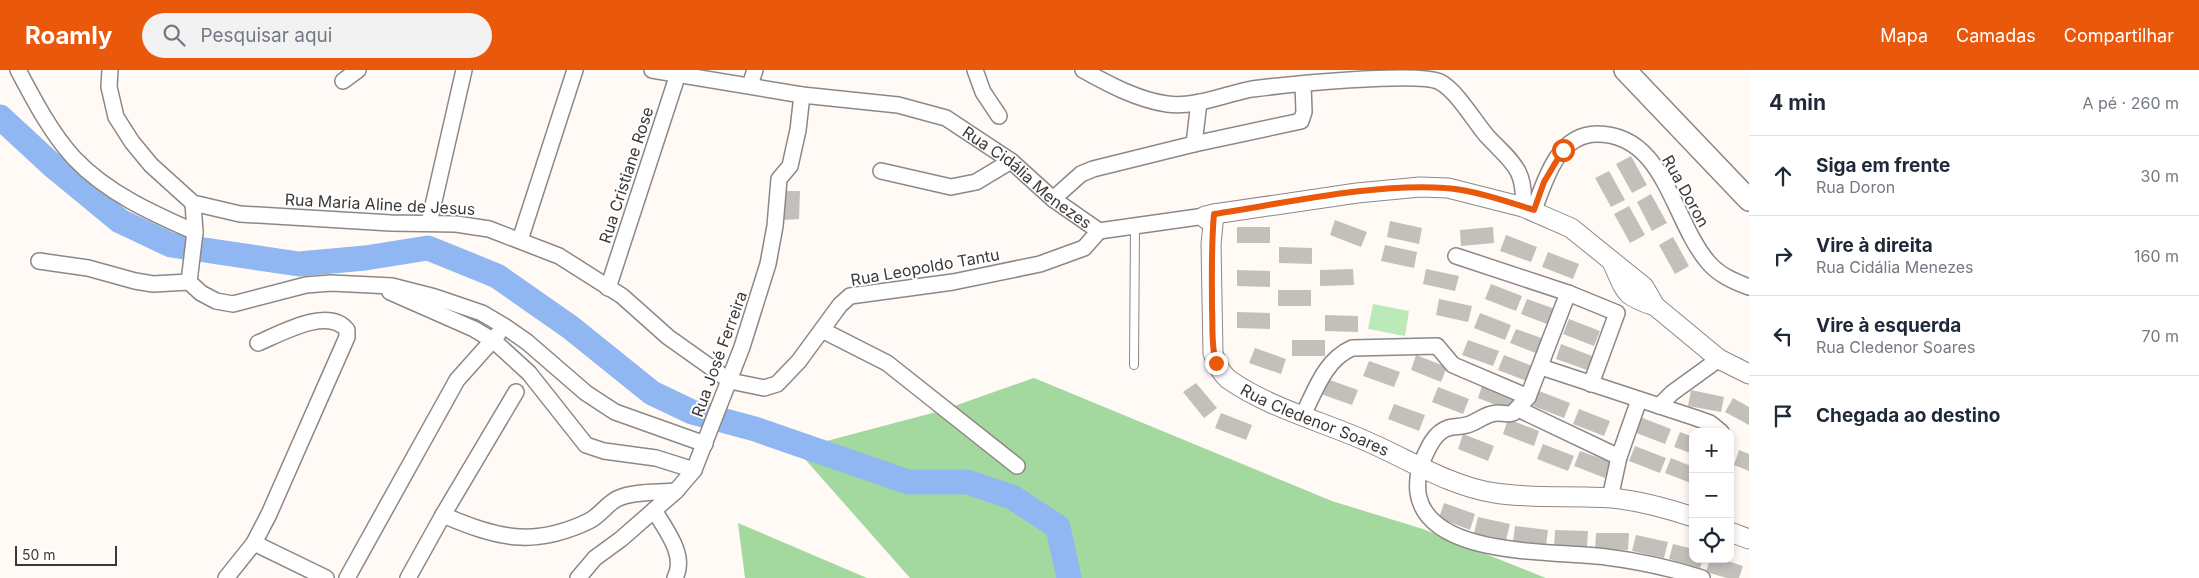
<!DOCTYPE html>
<html lang="pt">
<head>
<meta charset="utf-8">
<style>
  body { margin:0; font-family:Inter,sans-serif; background:#f2f2f3; color:#1f2937 }
  .controls { position:absolute; right:15px; bottom:15px; display:grid; overflow:hidden; border-radius:10px; box-shadow:0 2px 8px #0003 }
  .controls button { width:45px; height:45px; display:grid; place-items:center; padding:0; border:0; border-bottom:1px solid #e0e1e3; background:#fff; color:#1f2937; font:25px sans-serif }
  .scale { position:absolute; left:15px; bottom:12px; width:102px; box-sizing:border-box; padding-left:5px; border:2px solid #3b3938; border-top:0; font-size:14px; line-height:18px; white-space:nowrap; color:#3b3938; -webkit-text-stroke:4px #fff; paint-order:stroke }
  .stop { position:absolute; width:15px; height:15px; margin:-11px; border:4px solid #ea580c; border-radius:50%; background:#fff }
  .stop.end { background:#ea580c; border-color:#fff; box-shadow:0 1px 5px #0008 }
  .list { margin:0; padding:0; list-style:none }
  h2 { display:flex; justify-content:space-between; align-items:center; height:65px; margin:0; padding:0 20px; font-size:21px }
  h2 small { font-size:16px; font-weight:400; color:#747a83 }
  .list li { display:grid; grid-template-columns:32px 1fr auto; gap:15px; align-items:center; box-sizing:border-box; height:80px; padding:0 20px; border-top:1px solid #e0e1e3 }
  .list b { display:block; font-size:19px; white-space:nowrap }
  .list p { margin:0; font-size:16px; white-space:nowrap; color:#747a83 }
  .list em { font-size:16px; font-style:normal; color:#747a83 }
  .icon { flex:none; width:28px; height:28px; fill:none; stroke:currentColor; stroke-width:2; stroke-linecap:round; stroke-linejoin:round }
  .map { position:relative; flex:none; width:1749px; height:508px; overflow:hidden }
  header { display:flex; align-items:center; gap:30px; box-sizing:border-box; height:70px; padding:0 25px; background:#ea580c; color:#fff }
  header strong { font-size:24px }
  nav { display:flex; gap:28px; margin-inline-start:auto; font-size:18px }
  .search { width:350px; height:45px; background:#f2f2f3; display:flex; align-items:center; gap:12px; box-sizing:border-box; padding:0 18px; border-radius:28px; color:#747a83; font-size:19px }
  main { display:flex }
  aside { flex:1; background:#fff }
  .map>svg:first-child { display:block }
  .green { fill:#bce9b8 }
  .forest { fill:#a3d89f }
  .lines { fill:none; stroke-linecap:round; stroke-linejoin:round }
  .river { stroke:#91b7f3; stroke-width:25 }
  .building { fill:#c3c0bb }
  .service-casing { stroke:#8d8885; stroke-width:10 }
  .minor-casing { stroke:#8d8885; stroke-width:18 }
  .tertiary-casing { stroke:#8d8885; stroke-width:21 }
  .secondary-casing { stroke:#8d8885; stroke-width:24 }
  .service { stroke:#fff; stroke-width:8 }
  .minor { stroke:#fff; stroke-width:15 }
  .tertiary { stroke:#fff; stroke-width:19 }
  .secondary { stroke:#fff; stroke-width:21 }
  .route { stroke:#ea580c; stroke-width:6 }
  .labels { text-anchor:middle; dominant-baseline:central; stroke-width:4; stroke-linejoin:round; paint-order:stroke }
  .street-label { font-size:16px; fill:#3b3938; stroke:#fff }
</style>
</head>
<body>
<header>
<strong>Roamly</strong>
<div class="search"><svg class="icon" aria-label="search" viewBox="0 0 24 24"><circle cx="10" cy="10" r="6"/><path d="M15 15l6 6"/></svg>Pesquisar aqui</div>
<nav><a>Mapa</a><a>Camadas</a><a>Compartilhar</a></nav>
</header>
<main>
<div class="map">
<svg width="1749" height="508" viewBox="0 0 1749 508">
  <rect width="100%" height="100%" fill="#fffaf6"/>
  <path class="green" d="M1373,234L1409,241L1405,266L1368,259Z"/>
  <path class="forest" d="M1034,308L1332,431L1423,459L1546,508H910L796,379L940,341Z
    M738,453L867,508H745Z"/>
  <g class="lines">
    <path class="river" d="M0,47L52,95L120,151L171,175L299,194L365,188L428,178L497,206L570,257L652,323L692,342L755,359L908,412H967L1012,427L1058,457L1069,508"/>
  </g>
  <path class="building" d="M1631,86L1647,115L1632,123L1616,94Z
    M1609,101L1625,130L1611,137L1595,108Z
    M783,121H800L799,149L783,150Z
    M1651,124L1667,153L1652,161L1637,132Z
    M1629,136L1645,165L1630,173L1614,144Z
    M1335,150L1367,162L1361,177L1330,165Z
    M1390,151L1422,158L1419,174L1387,167Z
    M1237,157H1270V173H1237Z
    M1493,157L1494,173L1461,176L1460,160Z
    M1506,165L1537,177L1531,192L1500,181Z
    M1673,167L1689,196L1675,204L1659,175Z
    M1385,175L1417,182L1414,198L1381,191Z
    M1279,177L1312,178V194L1279,193Z
    M1548,182L1579,194L1573,209L1542,197Z
    M1353,199L1354,215L1320,216V200Z
    M1426,199L1459,206L1455,221L1423,214Z
    M1237,200L1270,201V217L1237,216Z
    M1491,214L1522,226L1516,241L1485,229Z
    M1278,220H1311V236H1278Z
    M1439,229L1472,236L1468,252L1436,245Z
    M1527,229L1558,240L1552,256L1521,244Z
    M1237,242L1270,243V259L1237,258Z
    M1480,243L1511,255L1505,270L1474,258Z
    M1325,245L1358,246V262L1325,261Z
    M1569,249L1600,261L1594,276L1563,264Z
    M1516,259L1547,270L1541,285L1510,273Z
    M1292,270H1325V286H1292Z
    M1468,270L1499,281L1493,296L1462,285Z
    M1561,274L1592,286L1587,300L1556,289Z
    M1255,278L1286,289L1281,304L1249,293Z
    M1416,285L1447,297L1441,312L1411,300Z
    M1504,285L1535,297L1529,312L1498,300Z
    M1369,291L1400,302L1394,317L1363,306Z
    M1327,309L1358,320L1352,335L1321,324Z
    M1196,313L1217,338L1204,348L1183,322Z
    M1483,313L1514,325L1509,340L1478,328Z
    M1438,317L1469,329L1463,344L1432,332Z
    M1691,320L1724,327L1721,342L1688,336Z
    M1539,321L1570,333L1564,348L1533,336Z
    M1733,328L1749,337V355L1725,342Z
    M1394,334L1425,345L1419,361L1388,349Z
    M1579,339L1610,351L1604,366L1573,354Z
    M1221,343L1252,355L1246,370L1215,358Z
    M1640,347L1671,359L1665,374L1634,362Z
    M1508,349L1539,361L1534,376L1503,364Z
    M1680,362L1693,367V384L1674,377Z
    M1463,364L1494,376L1488,391L1458,379Z
    M1543,374L1574,386L1568,401L1537,389Z
    M1635,376L1666,388L1660,403L1629,391Z
    M1739,380L1749,384V401L1734,395Z
    M1580,381L1611,392L1605,408L1574,396Z
    M1671,388L1693,397V414L1665,403Z
    M1444,433L1475,444L1470,460L1439,448Z
    M1478,447L1510,454L1506,470L1474,463Z
    M1515,456L1548,460L1546,476L1513,472Z
    M1555,460L1588,461L1587,477H1554Z
    M1596,463H1629L1628,480L1595,479Z
    M1636,465L1668,472L1664,488L1632,481Z
    M1673,474L1693,479V489H1703L1700,498L1669,489Z
    M1710,489H1721L1743,496L1739,508H1727L1706,502Z"/>
  <g class="lines">
    <defs>
      <path id="service" d="M1134,295L1135,156"/>
      <g id="minor">
        <path d="M18,0C34,30 51,63 74,88C107,123 152,143 195,162"/>
        <path d="M110,0L109,17L116,47L132,72L151,95L193,133L240,144L391,153L456,154L489,159L559,186L622,226L668,267L730,311L764,318L777,314L799,291L840,235L850,226L953,212L1040,194L1084,178L1099,161"/>
        <path id="s1" d="M652,0L802,25L898,35L946,48L1011,91L1053,129L1099,161L1205,146"/>
        <path d="M975,0L983,22L999,46"/>
        <path d="M1083,0C1108,14 1138,30 1167,34C1195,38 1225,24 1252,19C1283,15 1419,1 1440,12C1457,21 1474,51 1487,66C1511,92 1526,98 1523,137"/>
        <path d="M343,11L358,0"/>
        <path d="M750,15L755,0"/>
        <path d="M1194,74L1301,51L1304,42L1303,14"/>
        <path d="M881,101L951,117L976,112L1011,91"/>
        <path d="M1053,129L1081,104L1093,99L1194,74L1199,32"/>
        <path d="M193,133L195,162L189,212L201,223L216,231L233,234L306,215L331,213L392,216L435,227L482,243L504,256L527,272L586,323L615,342L705,374"/>
        <path d="M1534,140C1545,110 1558,64 1597,64C1665,64 1672,150 1708,192C1719,205 1733,211 1749,217"/>
        <path d="M429,153L464,0"/>
        <path d="M520,170L575,0"/>
        <path d="M1456,186L1568,223L1617,243L1591,314"/>
        <path d="M39,191L88,198L135,211L153,214L189,212"/>
        <path d="M608,218L678,4"/>
        <path d="M390,222L474,259L494,271L529,303L586,375L604,381L656,388L694,400"/>
        <path d="M1568,223L1528,327L1513,343C1507,345 1503,343 1498,343C1487,343 1480,350 1470,354C1463,357 1455,356 1448,358C1433,363 1427,381 1421,394C1418,402 1417,415 1418,423C1428,489 1557,480 1606,487C1639,491 1670,498 1702,508"/>
        <path d="M822,260L887,293L1017,396"/>
        <path d="M1541,297L1696,348L1710,353L1721,362"/>
        <path d="M1659,336L1672,323L1719,289"/>
        <path d="M1518,339L1619,387"/>
        <path d="M1303,345C1316,319 1325,290 1352,278L1437,276L1453,295L1528,327"/>
        <path d="M1610,428L1619,387L1639,330"/>
        <path d="M654,440C665,459 687,485 675,508"/>
        <path d="M443,445C497,468 533,478 589,451C601,445 608,432 619,428C635,421 658,423 676,421"/>
        <path d="M254,473L326,508"/>
        <path d="M226,508L254,473L269,444L347,267V260C328,236 280,264 258,273"/>
        <path d="M347,508L457,310L498,264"/>
        <path d="M408,508L443,445L516,322"/>
        <path d="M578,508L595,488L621,469L676,421L694,400L742,277L768,194L775,156L779,109L790,96L798,60L802,25"/>
      </g>
      <g id="tertiary">
        <path id="s2" d="M1214,144L1211,174L1213,283C1216,293 1220,302 1228,309C1269,338 1321,351 1366,371C1408,389 1449,416 1495,423C1534,429 1573,425 1612,428C1640,431 1666,438 1693,447"/>
        <path d="M1206,149L1205,146L1214,144L1357,123L1420,117L1448,118L1523,137L1571,158L1644,217L1655,236L1719,289L1749,304"/>
        <path d="M1613,194C1626,223 1624,226 1655,236"/>
        <path d="M1730,462L1749,469"/>
      </g>
      <path id="secondary" d="M1625,0L1749,130"/>
    </defs>
    <use href="#service" class="service-casing"/>
    <use href="#minor" class="minor-casing"/>
    <use href="#tertiary" class="tertiary-casing"/>
    <use href="#secondary" class="secondary-casing"/>
    <use href="#service" class="service"/>
    <use href="#minor" class="minor"/>
    <use href="#tertiary" class="tertiary"/>
    <use href="#secondary" class="secondary"/>
  </g>
  <g class="lines">
    <path class="route" d="M1216,293C1211,276 1213,256 1212,238C1212,207 1211,176 1214,144C1286,133 1373,113 1445,118C1470,119 1509,132 1534,140L1544,112L1563,80"/>
  </g>
  <g class="labels">
    <g class="street-label">
      <text transform="translate(626 105) rotate(-72)">Rua Cristiane Rose</text>
      <text stroke="none"><textPath href="#s1" startOffset="399">Rua Cidália Menezes</textPath></text>
      <text transform="translate(1686 121) rotate(61)">Rua Doron</text>
      <text transform="translate(380 134) rotate(3)">Rua Maria Aline de Jesus</text>
      <text transform="translate(925 197) rotate(-10)">Rua Leopoldo Tantu</text>
      <text transform="translate(719 284) rotate(-70)">Rua José Ferreira</text>
      <text stroke="none"><textPath href="#s2" startOffset="266">Rua Cledenor Soares</textPath></text>
    </g>
  </g>
</svg>
<div class="controls">
<button>+</button>
<button>−</button>
<button><svg class="icon" aria-label="locate" viewBox="0 0 24 24"><circle cx="12" cy="12" r="6"/><path d="M12 2v4M12 18v4M2 12h4M18 12h4"/></svg></button>
</div>
<div class="scale">50 m</div>
<div class="stop" style="left:1563px;top:80px"></div>
<div class="stop end" style="left:1216px;top:293px"></div>
</div>
<aside>
<h2>4 min<small>A pé · 260 m</small></h2>
<ul class="list">
<li><svg class="icon" aria-label="ahead" viewBox="0 0 24 24"><path d="M12 20V5M6 11l6-6 6 6"/></svg><div><b>Siga em frente</b><p>Rua Doron</p></div><em>30 m</em></li>
<li><svg class="icon" aria-label="right" viewBox="0 0 24 24"><path d="M7 20v-9h11M14 6l5 5-5 5"/></svg><div><b>Vire à direita</b><p>Rua Cidália Menezes</p></div><em>160 m</em></li>
<li><svg class="icon" aria-label="left" viewBox="0 0 24 24"><path d="M17 20v-9H6M10 6l-5 5 5 5"/></svg><div><b>Vire à esquerda</b><p>Rua Cledenor Soares</p></div><em>70 m</em></li>
<li><svg class="icon" aria-label="arrive" viewBox="0 0 24 24"><path d="M6 21V4h12l-3 4 3 4H6"/></svg><div><b>Chegada ao destino</b></div></li>
</ul>
</aside>
</main>
</body>
</html>
